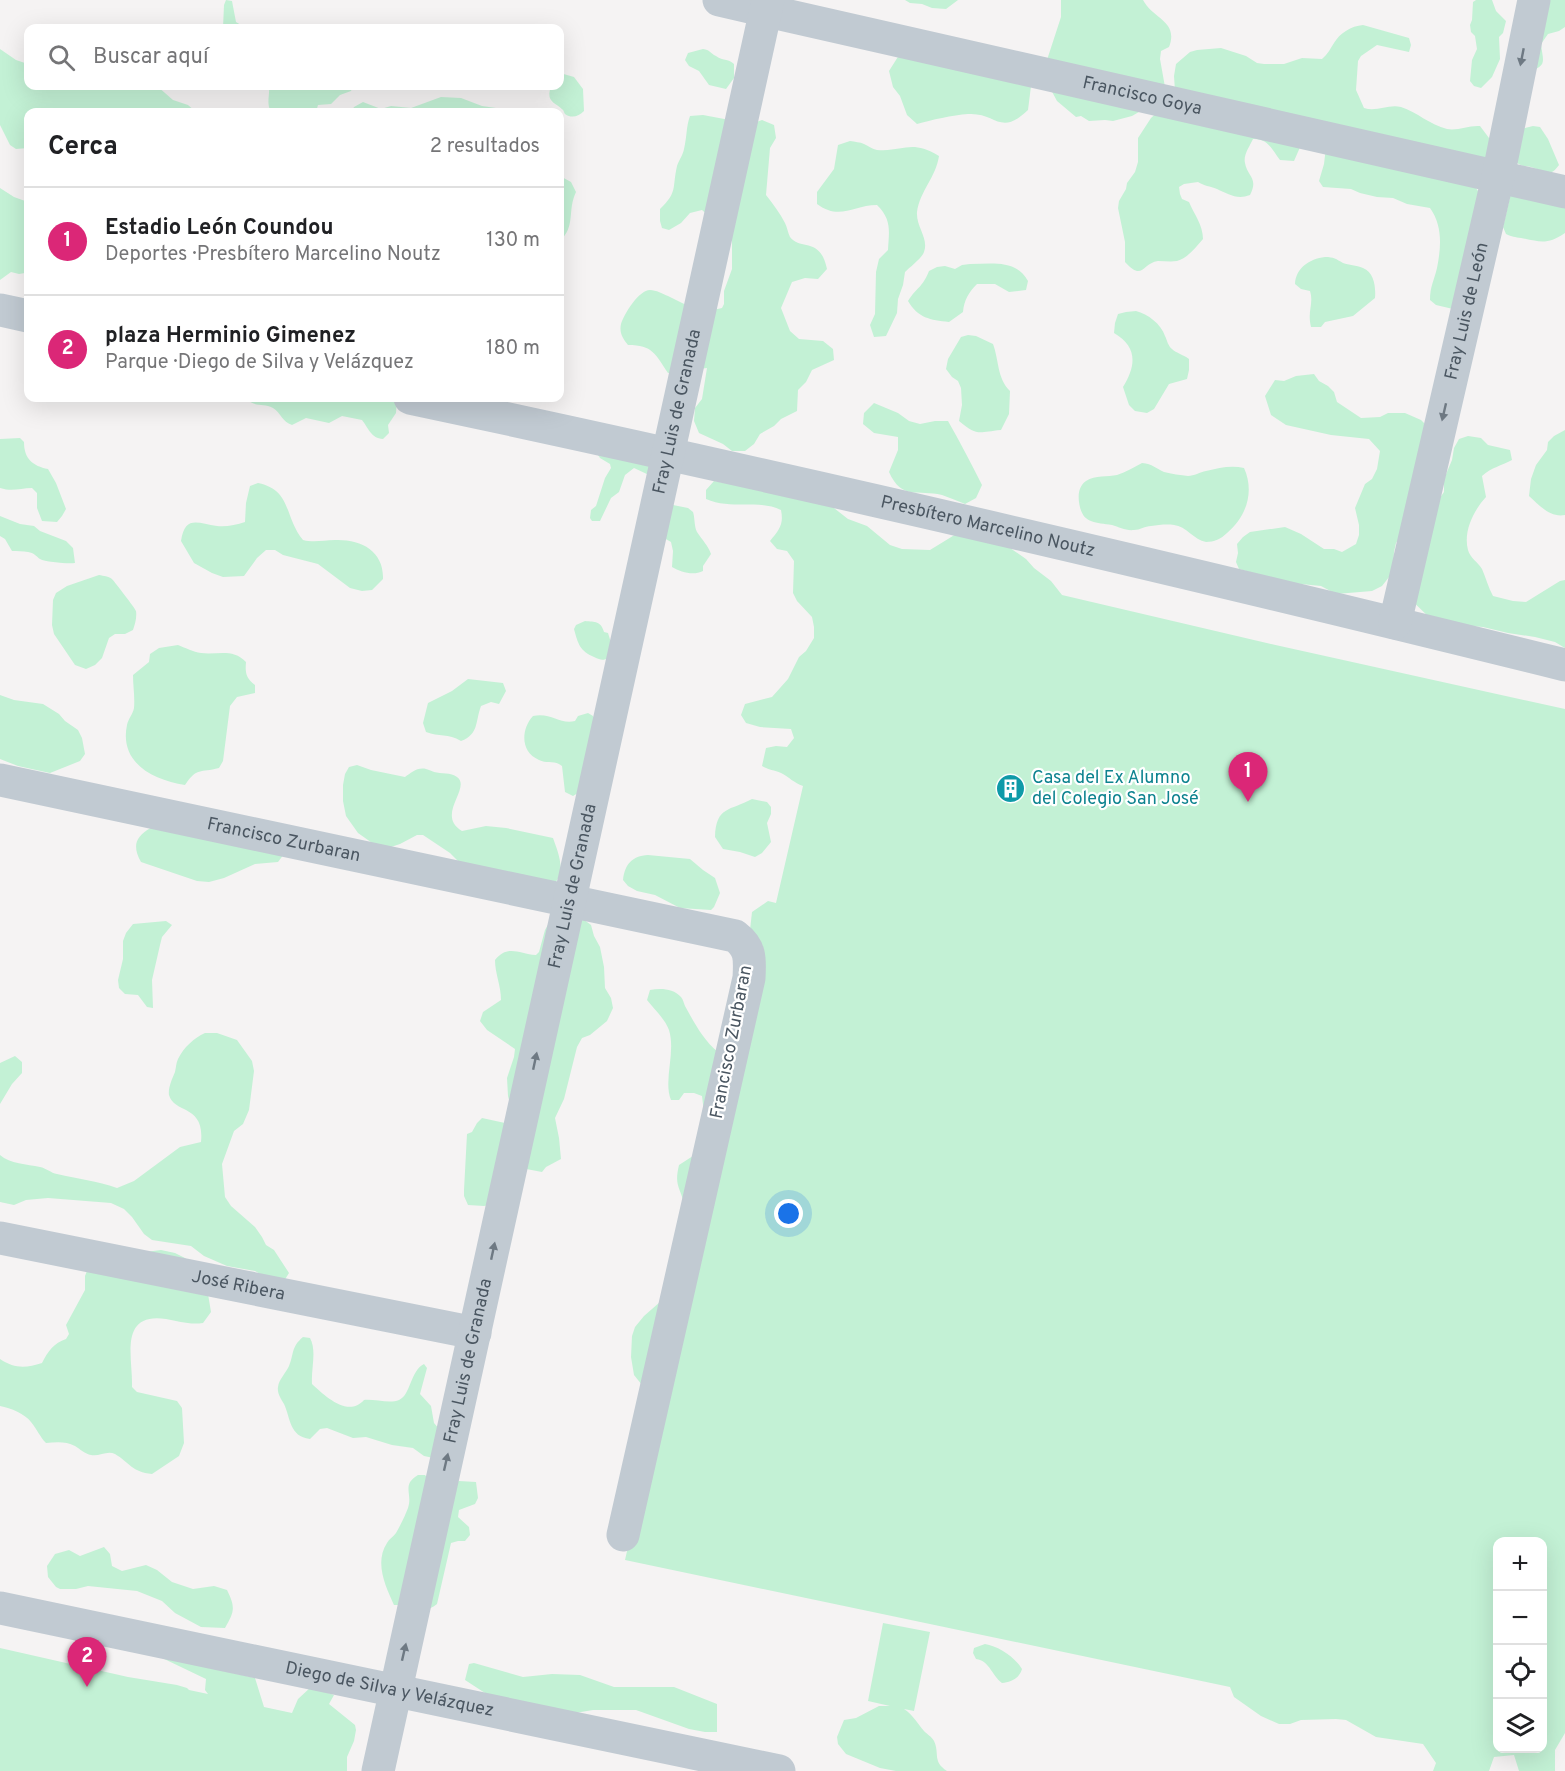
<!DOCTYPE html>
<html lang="es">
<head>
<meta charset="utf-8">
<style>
  body { margin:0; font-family:Overpass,sans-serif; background:#f6f6f6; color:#202124 }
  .controls { position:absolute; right:18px; bottom:18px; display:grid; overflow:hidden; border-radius:12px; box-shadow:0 6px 24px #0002 }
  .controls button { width:54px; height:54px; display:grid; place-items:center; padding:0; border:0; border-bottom:2px solid #e0e0e0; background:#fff; color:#202124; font:30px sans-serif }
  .you { position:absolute; left:789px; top:1214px; width:21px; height:21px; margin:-15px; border:4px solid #fff; border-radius:50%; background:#1a73e8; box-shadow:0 0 0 9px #1a73e833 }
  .badge { display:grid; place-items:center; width:39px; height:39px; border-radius:50%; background:#db2777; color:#fff; font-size:20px; font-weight:700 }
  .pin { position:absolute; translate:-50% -50px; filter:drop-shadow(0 2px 3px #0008) }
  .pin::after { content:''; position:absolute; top:32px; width:21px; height:18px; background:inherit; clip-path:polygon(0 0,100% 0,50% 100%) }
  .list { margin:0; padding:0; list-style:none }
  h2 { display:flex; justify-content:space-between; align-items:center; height:78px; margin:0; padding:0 24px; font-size:26px }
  h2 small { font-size:20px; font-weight:400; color:#757577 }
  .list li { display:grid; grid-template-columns:39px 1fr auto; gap:18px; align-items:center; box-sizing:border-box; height:108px; padding:0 24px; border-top:2px solid #e0e0e0 }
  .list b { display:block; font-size:22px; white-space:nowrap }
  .list p { margin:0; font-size:20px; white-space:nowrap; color:#757577 }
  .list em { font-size:20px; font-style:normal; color:#757577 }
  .icon { flex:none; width:33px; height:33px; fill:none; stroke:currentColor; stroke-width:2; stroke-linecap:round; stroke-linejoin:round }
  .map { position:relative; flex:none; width:1565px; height:1771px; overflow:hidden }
  .search { position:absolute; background:#fff; box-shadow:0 6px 24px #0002; left:24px; top:24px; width:540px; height:66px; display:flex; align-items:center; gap:15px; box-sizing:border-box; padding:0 21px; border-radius:12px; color:#757577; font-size:22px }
  .panel { position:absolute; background:#fff; box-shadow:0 6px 24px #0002; left:24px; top:108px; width:540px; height:294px; border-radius:12px }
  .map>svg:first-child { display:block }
  .green { fill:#c3f1d5; fill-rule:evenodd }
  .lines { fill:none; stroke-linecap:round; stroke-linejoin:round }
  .minor { stroke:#c1cad2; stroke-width:33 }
  .tertiary { stroke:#c1cad2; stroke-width:33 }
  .oneway { fill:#6e7983 }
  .labels { text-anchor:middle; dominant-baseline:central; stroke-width:4.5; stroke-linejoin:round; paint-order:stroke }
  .street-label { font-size:18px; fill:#4a5661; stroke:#fff }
  .culture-label { font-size:18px; fill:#0d838f; stroke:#fff; text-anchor:start }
</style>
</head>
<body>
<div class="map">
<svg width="1565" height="1771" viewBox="0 0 1565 1771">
  <rect width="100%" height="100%" fill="#f5f3f3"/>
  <path class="green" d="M226,0L232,1L236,22L241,25L243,28H223L224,5Z
    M905,0H958L946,9L932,8L922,4L910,3Z
    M1061,0H1143C1153,19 1179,21 1169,47L1161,51L1160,59L1165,87L1151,105L1132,116L1113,121L1105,120L1089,121L1081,116L1076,117L1057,101L1049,86L1047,60L1061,17Z
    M1476,0H1492L1496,11L1506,21L1503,33L1499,37L1500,59L1492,77L1481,88L1474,86L1470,81L1472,60L1477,49L1475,36L1471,32L1470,25L1472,20L1473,2Z
    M1525,0H1565V27L1559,31L1548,34L1541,44C1543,62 1548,66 1527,72Z
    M1363,25L1409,38L1411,45L1409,52L1377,45L1361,56L1358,61L1356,90L1364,108C1377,112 1388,104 1401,107C1417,112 1430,125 1447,129C1458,131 1469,125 1480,126L1492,142L1476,188L1482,197L1453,309L1436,305L1430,300C1430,286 1434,281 1437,268C1441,248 1443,226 1430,208L1407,204L1393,198L1377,197L1360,193L1351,189L1323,187L1319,181L1324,164L1326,147L1301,145L1294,161L1280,160C1272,150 1268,138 1253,139C1250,146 1243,155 1245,163C1247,176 1259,178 1250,195C1237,200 1228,194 1217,189C1210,186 1204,186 1198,182L1184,184L1179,187L1180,194L1182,199L1189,202C1194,214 1203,225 1203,239C1196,247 1188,258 1177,261C1171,262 1164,261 1158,261C1142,263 1143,282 1125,262V242L1118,208L1119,201L1126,189L1127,183L1135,172L1138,162V138L1151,118L1163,107L1175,91L1174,76L1176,64L1190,52L1197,50L1221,48L1246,56L1257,63L1264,64H1284L1302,58L1322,59C1328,54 1330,49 1334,43C1340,33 1351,26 1363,25Z
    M0,49L16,60L28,64V86H157L173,100L188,105L196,112H81L74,110L72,112H28V148L16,149L10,145L0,125Z
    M703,49C710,50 710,53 716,56C722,61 728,58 734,64V78L726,89L709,85L699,71L689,66L685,60L688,53Z
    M901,52L1031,86L1028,110C1000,137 996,112 968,114C953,115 931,120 917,124L907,115L900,96L893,87L889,71Z
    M560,73L574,77L583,89L584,111C579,116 572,119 565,114C564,113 564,111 563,110C553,101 546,102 551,86H560Z
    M269,86H353L351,91L340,95L331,104L318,105L316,112H271C266,103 270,95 269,86Z
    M441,97L461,98L482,106L503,109L515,112H351L354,107L363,102L381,109L391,106L411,108Z
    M703,115L751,124L762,120L774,125L776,138L770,148L766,195C773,204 780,213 785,223C787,227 788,233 790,237C801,251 820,236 827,269L818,279L805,278L792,282L781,308L790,331L799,339L823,341L833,349L834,360L812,370L806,382L798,390L797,411L781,419L774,426L760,434L754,444L745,451H732L723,444L699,433L694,421L695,408L702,399L707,368L668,373C655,354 653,345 628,345C623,339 619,333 621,324C624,314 639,290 650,290C656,290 663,294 668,296C685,305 702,313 722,308L724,304V291L732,269V237L702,210L690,213L681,223L669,230L662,228L660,221V209C678,192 672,188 677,166C679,160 683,155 684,149C687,137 686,127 690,116Z
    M1533,126L1540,127L1548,139L1559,165C1549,179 1545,171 1534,168C1526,165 1523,168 1516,162L1521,129Z
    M850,141C855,142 860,142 864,144C869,146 872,149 877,150C905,152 910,139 939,156C936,177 920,191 917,212C916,227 929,238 924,252C922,258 910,267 905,272L903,285L898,299L897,313L886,336L874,337L870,325L875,314L876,272L879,259L888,250C889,231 892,220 877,205C853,205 840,221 817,204V192L834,169L838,145Z
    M560,176L571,182L576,192C567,211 576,226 560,241Z
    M0,188L14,197L28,202V267L25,273L19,274L11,272L0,280Z
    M1511,193L1565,205V233C1547,245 1541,242 1521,238C1515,237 1512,237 1506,234L1503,227Z
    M1325,257C1334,257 1336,259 1343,263C1349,265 1356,265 1363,268C1374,272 1376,287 1375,298L1353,316L1325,322L1321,327H1311C1307,311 1314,304 1310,291L1301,289L1295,284C1296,268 1309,259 1325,257Z
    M970,264C991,264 1016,259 1028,281L1026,290L1009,292L995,284H977C969,292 964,300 963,312L949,322C930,320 918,318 908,301C916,288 923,287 929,271L937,267L945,266L955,269L962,265Z
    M1136,311C1148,314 1161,324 1165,336C1167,340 1168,346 1172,349C1176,353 1184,355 1189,359V370L1187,379L1169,384L1154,409L1147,413L1135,411L1129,405L1123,387C1136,366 1138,347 1114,333L1115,323L1118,314L1126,312Z
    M968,335L976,336L993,344C999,360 997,378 1010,391L1009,414L1001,430C978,432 978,437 959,421L962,405L961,388L958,381L952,377L946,369L948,359L961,337Z
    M1314,374L1319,381L1328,386L1334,392L1337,402L1361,418L1380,417L1388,413H1405L1421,420L1429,428L1401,535L1396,543L1394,552L1393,572L1382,586L1372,591L1336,594L1321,586L1291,583L1239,569L1236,562L1238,553L1237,544L1243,537L1250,532L1285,527L1301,534L1324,549H1334L1342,552L1356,544L1359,535V525L1355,508L1365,484L1372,479L1377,469L1380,451L1369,439L1331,435L1286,425L1271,415L1265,396L1275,380L1284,381L1296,376Z
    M245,398H284L296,400L307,398H394L397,399L396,413L388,425L389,433L383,439C371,438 369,429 362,420L342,416L329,423L306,418L292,425C282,422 281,413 273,408C263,402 257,409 245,398Z
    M874,403L898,413L909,421L920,424L935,421H948C960,442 971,463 982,485L976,498L965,504C958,501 950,498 942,495C918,489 902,501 889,472L898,450V437L874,433L863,424L864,413Z
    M1565,430V515C1550,518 1539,505 1529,496L1531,479L1536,465L1547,450L1548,442L1554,436Z
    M1468,436L1481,438L1488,445L1510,450L1512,460C1501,466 1492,467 1482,476L1486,497C1474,510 1463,531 1468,550C1470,558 1478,562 1482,569C1486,578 1488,587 1493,596L1513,601L1526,602L1560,581L1565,580V648L1555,642L1535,637L1508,633L1483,627L1435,623L1400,589L1437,502L1444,492V479L1452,460L1454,448L1459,439Z
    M20,438L24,442C24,459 33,466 48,469L56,483L66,509L62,516L57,522L42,521L37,508V493L32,488C20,488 13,492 0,488V439Z
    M596,452L656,456L649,475L634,468L625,475L619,492L611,498L600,521H592L590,518L591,510L596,506L605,478L611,468L610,464L600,458Z
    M1142,463C1153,464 1155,468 1164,472C1171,474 1181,475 1188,476C1194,476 1200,472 1206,471C1219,468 1231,465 1244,468C1255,492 1246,517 1227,533C1221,539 1214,542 1206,542C1194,540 1186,526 1174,525C1167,524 1158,525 1151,526C1145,526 1140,530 1134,530C1126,531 1119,527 1112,525C1094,522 1082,524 1079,502C1078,494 1079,486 1086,481C1095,475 1108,477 1117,475C1126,472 1134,467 1142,463Z
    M714,481L825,501L848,519L867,526L890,545L902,549L930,550L961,531L987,532L1026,559L1034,568L1051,581L1062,595L1280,646L1565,709V1733L1555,1750V1771H1519L1514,1755L1494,1757L1489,1771H1433L1436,1763L1423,1744L1376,1737L1346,1720L1336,1719L1301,1720L1290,1724H1279L1261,1716L1234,1697L1230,1687L625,1560L663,1395L642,1385L634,1375L631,1357L632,1336L635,1327L644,1316L660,1302L684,1204C680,1186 674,1186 679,1165L696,1154L707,1138L702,1096L694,1093H684L679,1100H671C663,1080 676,1053 669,1030C665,1019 654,1009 647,1000L650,990C660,988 673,988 681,997C683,999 684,1004 685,1006C694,1022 703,1040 718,1052L749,939L752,912L768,901L776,903L803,786C794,783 789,777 781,773C775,770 768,770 762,766L766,748L776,746L787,747L794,738L791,729L760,727L746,723L741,715L745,704L772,697L788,679L799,657L806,651L814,638V627L812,617L797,601L793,593L794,561L787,551L777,549L770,541C779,530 784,525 781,510C757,499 731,510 706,499V490ZM1498,1542H1542V1748H1498Z
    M258,483C292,490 284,517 303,540C315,543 323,540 335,540C361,539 384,551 383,579L372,590L362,591L350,588L318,564L283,555L275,550H266L257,558L244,576L223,577L212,573L194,563L181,541C185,515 197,523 217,526C226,527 236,525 245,522L246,503L250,486Z
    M673,505L688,508L693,512C695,518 694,526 697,532C702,540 708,545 711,554L703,566V571C693,576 681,572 672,567L673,551L671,542L657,534Z
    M0,516L20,524L34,526L40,531L66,541L73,548L75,563C69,564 45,562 40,559C36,556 34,553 28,552C23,551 17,551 12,551L5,539L0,536Z
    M99,575C104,576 108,576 112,579C114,581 135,608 136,611C137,617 135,624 133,630L125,634H115L109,638L102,658L95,665L86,669L75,665L54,634L52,625L53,600L56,593L67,586Z
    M585,621C595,622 601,621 604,632L608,633L612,646L609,658C602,661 601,660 594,657C580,651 578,644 574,629L576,625Z
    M178,645C186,648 193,652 201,653C218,655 233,648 246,662C245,673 246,678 255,685V693L237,697L230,706L223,761L219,768C200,773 197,767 185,785C153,780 119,763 127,725C128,719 133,714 134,708C135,697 133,686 133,675L149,662L150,654L159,648Z
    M468,679L503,683L506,691L499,704L491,702L481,706C475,722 479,734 461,741C448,733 439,737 426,732L423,723L428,703L452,691Z
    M0,695L14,700L43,704L59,714L65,721L78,730L82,738L85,754L80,761L50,773L18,766L0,759Z
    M588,713L593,716L599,731L578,793L573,796L565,792L562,766C555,760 547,764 539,760C520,752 521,729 533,716C551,712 560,725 575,721L578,716Z
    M357,765L371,770L405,777C411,773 417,767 426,769C427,769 434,772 434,772C441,774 451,772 457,777C472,788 435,815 462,831L486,826L506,828L553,838C558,852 566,870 555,883L464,867L450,853L423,835H417L400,844L388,848L375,845L358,833L346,816L343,801V785L345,774L349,767Z
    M752,799L767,802L771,807V814L767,823L771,842L762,853L755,857L740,852L723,849L715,837C716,806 730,811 752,799Z
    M176,816L287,850L278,862L255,864L224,878L209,882L197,881L141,862C124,833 155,827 176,816Z
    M648,855L690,859L703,870L715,878L720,893L714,907L711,910L680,908L655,895L637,891L628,886L623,880C625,864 632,856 648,855Z
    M553,916L583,919L591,925L594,936L600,947L604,967L605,988L611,998L613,1008L607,1021L590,1035L582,1038L577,1047L564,1099L555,1118L559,1138L561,1159L546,1167L542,1172L521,1168L498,1203L484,1206L468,1205L464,1196V1190L467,1134L472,1132L477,1123L482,1118L505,1123L510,1104L508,1096L507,1078L514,1057L515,1049L487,1030L480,1021L483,1012L501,1000C501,985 495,974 495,960C508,944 519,954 536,955L539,952L545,930Z
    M166,921L172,925L162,937L160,945L152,980L153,1008L147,1007L138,995L125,994L119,988L118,980L123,959V941L126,933L133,924Z
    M205,1033H217L237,1040L252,1061L254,1071L249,1110L243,1124L234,1131L222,1164L225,1197L231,1206L255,1227L262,1237L266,1245L274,1250L289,1273L284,1281L264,1276L255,1271L227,1266L204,1256L191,1246L152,1240L144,1234L132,1217L124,1209L111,1203L48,1198L26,1200L14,1205L0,1202V1155C10,1164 27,1164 40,1167C46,1168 51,1173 57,1174C78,1179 97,1181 117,1188L134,1181L180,1147L201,1142C205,1104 174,1114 169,1095C168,1088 172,1079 175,1072C176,1068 176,1063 178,1059C184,1047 194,1038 205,1033Z
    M15,1056L22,1062V1073L12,1084L0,1104V1063Z
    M161,1250L175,1253L185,1258L193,1266L207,1288L211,1312L203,1323C189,1325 179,1321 166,1319C118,1312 133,1358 132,1387L137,1392L177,1401L182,1408L184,1443L179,1456L152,1474C132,1472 130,1463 115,1454C107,1450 99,1457 91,1455C85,1454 80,1449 75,1446C66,1441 56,1442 46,1443C40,1437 37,1429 31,1422C25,1414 11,1408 0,1406V1359C15,1369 26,1368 42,1363C48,1351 54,1343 66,1339L69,1334L66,1325L85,1290V1276L89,1266L123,1255Z
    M303,1337L310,1338C317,1351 311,1368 312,1384C325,1396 348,1418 364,1400C375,1399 390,1404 399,1400C411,1395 410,1371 424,1364L427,1368L420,1394L431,1406L434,1423L451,1443L448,1461L424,1456L413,1448L392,1445L366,1437L353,1438L327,1428L320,1429L310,1439C289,1436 291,1419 284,1404C281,1399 277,1393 278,1387C279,1379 286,1373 289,1366C294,1354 291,1347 303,1337Z
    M418,1475H425L439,1491L459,1481L476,1482L478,1498L475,1504L459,1510L458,1517L469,1527L470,1535L465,1541H458L451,1543L437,1604C427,1613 421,1607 409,1606C405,1605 399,1605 394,1605C386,1587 374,1563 387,1543C389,1539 393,1537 396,1533C400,1526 405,1516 408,1508C413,1494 401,1485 418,1475Z
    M104,1547L110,1554L112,1566L122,1571L146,1565L157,1570L172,1582L193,1589L214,1586L227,1590C236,1608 234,1612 225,1628L201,1627L175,1613L162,1601L137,1591L88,1586L76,1589H60L56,1587L48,1577L47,1566L55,1554L69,1550L80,1556Z
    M883,1623L930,1632L914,1711L904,1709C913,1715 917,1723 924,1731C927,1734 932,1737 934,1741C940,1754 932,1761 947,1771H896L880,1768L846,1754L838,1744L837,1737L844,1720L856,1718L879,1706H890L868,1701Z
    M985,1644C998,1646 1015,1657 1022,1669C1019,1679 1011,1682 1002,1683C992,1676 990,1661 976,1659L973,1653L974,1648Z
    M0,1648L128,1677L177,1685L187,1688L189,1690L208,1694L205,1690L206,1679L158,1656L255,1678L264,1707L292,1713L298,1699L311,1687L334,1695L329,1704L355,1725L356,1730L354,1741L347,1757V1771H0Z
    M474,1663L523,1677L552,1674L580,1675L614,1687H674L717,1704V1732H705L689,1729L636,1710H593L575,1713L499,1698L485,1693L465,1680L469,1664Z"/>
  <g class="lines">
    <g class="minor">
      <path id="s1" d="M719,0L1565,192"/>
      <path d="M0,310L28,316"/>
      <path id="s2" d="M410,398C796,480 1181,570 1565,665"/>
      <path id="s3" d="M1395,623L1498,177L1534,0"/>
      <path id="s4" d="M0,780L735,936C751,948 750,959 749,978L623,1535"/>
      <path id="s5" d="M0,1238L475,1333"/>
      <path id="s6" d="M0,1608L779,1771"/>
    </g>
    <path class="tertiary" id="s7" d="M378,1771L768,0"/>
  </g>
  <defs><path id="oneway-solid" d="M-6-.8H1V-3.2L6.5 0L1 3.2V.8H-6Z" transform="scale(1.5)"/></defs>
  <g class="oneway">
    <use href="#oneway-solid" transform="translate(1522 57) rotate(101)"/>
    <use href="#oneway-solid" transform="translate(1444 412) rotate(103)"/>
    <use href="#oneway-solid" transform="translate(535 1061) rotate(-78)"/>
    <use href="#oneway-solid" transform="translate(493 1251) rotate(-78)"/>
    <use href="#oneway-solid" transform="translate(446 1462) rotate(-77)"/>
    <use href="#oneway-solid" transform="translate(404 1652) rotate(-77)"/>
  </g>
  <defs>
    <symbol id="building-disc" viewBox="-11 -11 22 22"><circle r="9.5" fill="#0f9aa8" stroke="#fff"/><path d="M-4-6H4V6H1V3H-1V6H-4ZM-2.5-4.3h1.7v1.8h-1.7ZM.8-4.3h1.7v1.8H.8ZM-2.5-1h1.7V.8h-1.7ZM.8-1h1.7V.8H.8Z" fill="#fff"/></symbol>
  </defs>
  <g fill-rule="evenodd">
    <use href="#building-disc" x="994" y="772" width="33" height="33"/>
  </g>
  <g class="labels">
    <g class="street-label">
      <text stroke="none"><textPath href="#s1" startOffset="434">Francisco Goya</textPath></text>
      <text stroke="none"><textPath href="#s3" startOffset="320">Fray Luis de León</textPath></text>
      <text stroke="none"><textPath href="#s7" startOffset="1392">Fray Luis de Granada</textPath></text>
      <text stroke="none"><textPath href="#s2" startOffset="592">Presbítero Marcelino Noutz</textPath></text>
      <text stroke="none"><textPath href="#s4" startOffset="290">Francisco Zurbaran</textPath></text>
      <text stroke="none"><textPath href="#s7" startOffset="906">Fray Luis de Granada</textPath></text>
      <text transform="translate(732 1042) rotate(-79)">Francisco Zurbaran</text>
      <text stroke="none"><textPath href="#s5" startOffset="243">José Ribera</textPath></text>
      <text stroke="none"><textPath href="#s7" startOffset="420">Fray Luis de Granada</textPath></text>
      <text stroke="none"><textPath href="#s6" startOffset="398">Diego de Silva y Velázquez</textPath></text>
    </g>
    <g class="culture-label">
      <text x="1032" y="778">Casa del Ex Alumno<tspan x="1032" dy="21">del Colegio San José</tspan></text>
    </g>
  </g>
</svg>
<div class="controls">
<button>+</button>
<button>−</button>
<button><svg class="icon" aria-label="locate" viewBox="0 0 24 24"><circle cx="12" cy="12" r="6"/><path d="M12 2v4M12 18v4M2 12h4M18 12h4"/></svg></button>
<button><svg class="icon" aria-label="layers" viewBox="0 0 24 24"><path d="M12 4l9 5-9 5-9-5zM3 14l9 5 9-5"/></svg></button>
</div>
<div class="you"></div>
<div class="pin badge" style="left:1248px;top:802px">1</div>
<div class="pin badge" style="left:87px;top:1687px">2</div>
<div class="search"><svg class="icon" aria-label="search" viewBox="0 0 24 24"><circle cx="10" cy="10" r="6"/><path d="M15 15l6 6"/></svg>Buscar aquí</div>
<section class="panel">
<h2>Cerca<small>2 resultados</small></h2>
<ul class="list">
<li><span class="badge">1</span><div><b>Estadio León Coundou</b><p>Deportes · Presbítero Marcelino Noutz</p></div><em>130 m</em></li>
<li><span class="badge">2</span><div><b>plaza Herminio Gimenez</b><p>Parque · Diego de Silva y Velázquez</p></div><em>180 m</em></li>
</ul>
</section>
</div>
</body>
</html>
